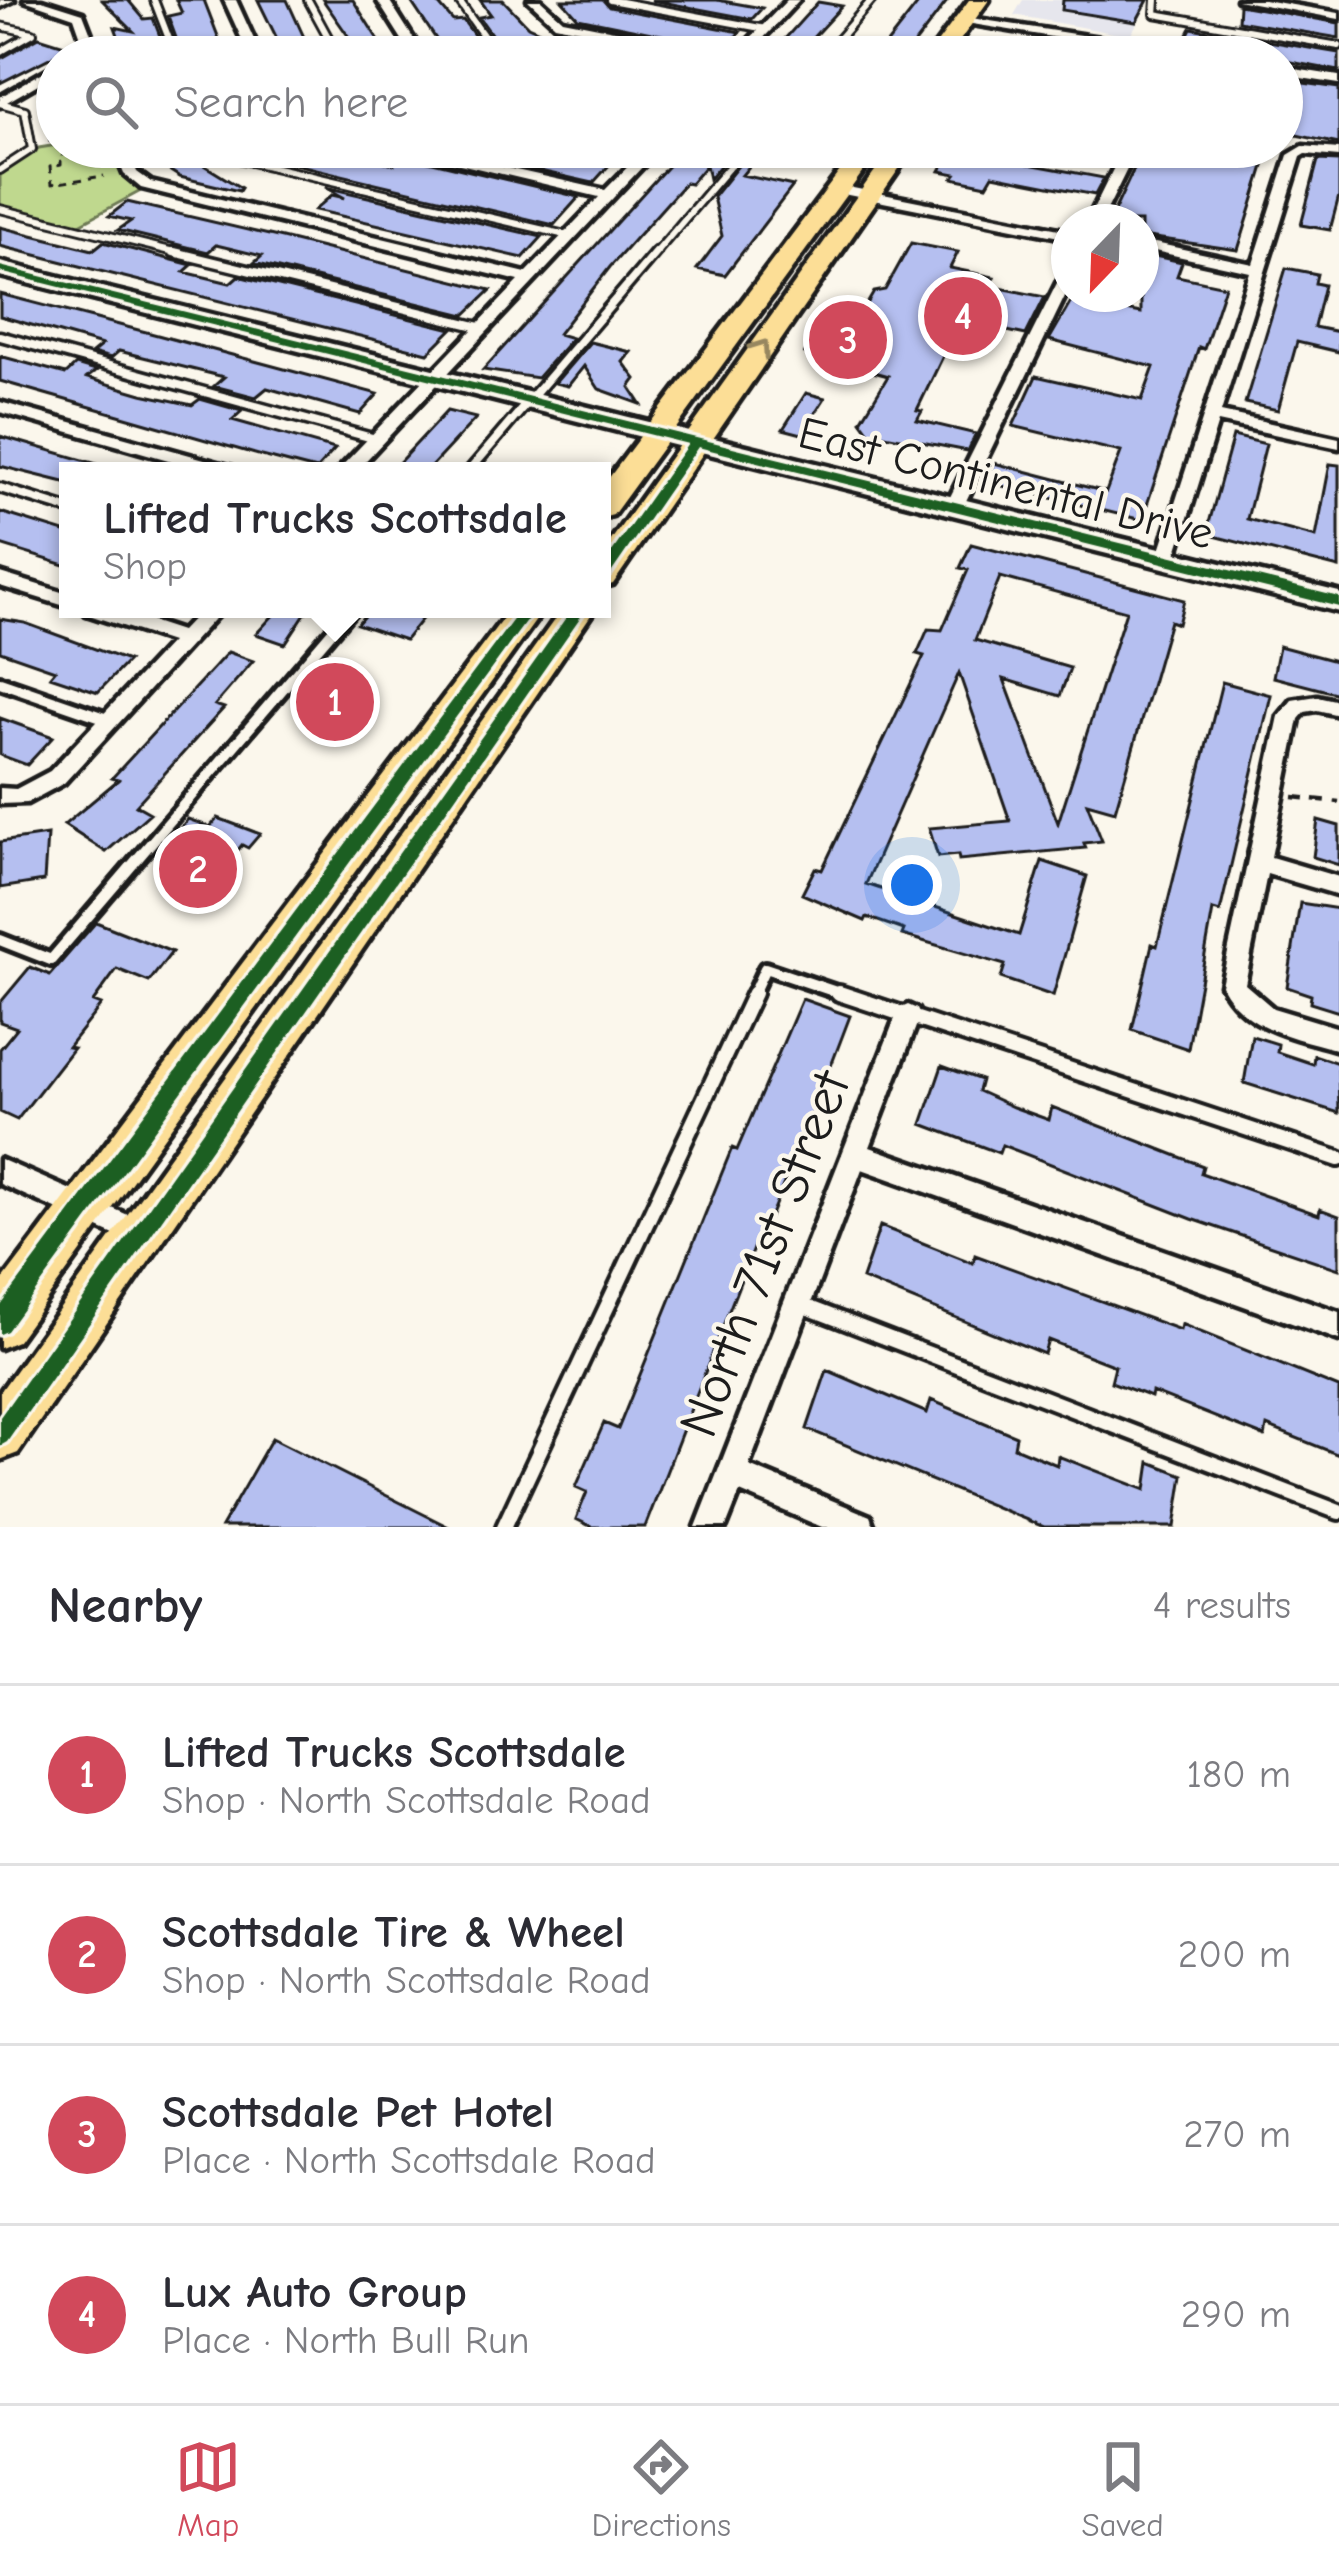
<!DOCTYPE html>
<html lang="en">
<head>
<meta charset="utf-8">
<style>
  body { margin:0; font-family:"Comic Neue",sans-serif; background:#f2f2f3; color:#2b2b33 }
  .compass { position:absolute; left:1051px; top:204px; width:108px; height:108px; border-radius:50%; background:#fff; box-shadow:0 3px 9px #0004; rotate:203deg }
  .you { position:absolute; left:912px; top:885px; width:42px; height:42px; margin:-30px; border:9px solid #fff; border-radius:50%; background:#1a73e8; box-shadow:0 0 0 18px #1a73e833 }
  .badge { display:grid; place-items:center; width:78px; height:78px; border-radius:50%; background:#d1495b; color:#fff; font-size:39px; font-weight:700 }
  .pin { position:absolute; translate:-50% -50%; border:6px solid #fff; box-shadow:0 3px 12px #0006 }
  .popup { position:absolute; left:59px; top:462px; width:552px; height:156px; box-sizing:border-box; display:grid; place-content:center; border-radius:0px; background:#fff; filter:drop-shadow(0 3px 9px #0005); font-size:39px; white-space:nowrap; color:#7c7c81 }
  .popup b { font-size:45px; color:#2b2b33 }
  .popup::after { content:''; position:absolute; left:50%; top:100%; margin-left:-24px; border:24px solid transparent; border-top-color:#fff }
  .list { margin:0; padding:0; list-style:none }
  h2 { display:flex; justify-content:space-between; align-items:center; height:156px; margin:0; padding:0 48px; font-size:51px }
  h2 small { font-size:39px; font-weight:400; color:#7c7c81 }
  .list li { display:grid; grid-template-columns:78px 1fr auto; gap:36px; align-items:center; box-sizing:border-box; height:180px; padding:0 48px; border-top:3px solid #e1e1e2 }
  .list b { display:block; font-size:45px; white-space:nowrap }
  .list p { margin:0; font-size:39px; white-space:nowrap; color:#7c7c81 }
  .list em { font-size:39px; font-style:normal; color:#7c7c81 }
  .icon { flex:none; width:66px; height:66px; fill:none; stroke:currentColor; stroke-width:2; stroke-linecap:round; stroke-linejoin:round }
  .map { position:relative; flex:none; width:1339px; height:1527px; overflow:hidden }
  .search { position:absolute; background:#fff; box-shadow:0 3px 9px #0004; left:36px; right:36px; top:36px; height:132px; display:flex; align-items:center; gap:30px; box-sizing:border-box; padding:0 42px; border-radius:66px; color:#7c7c81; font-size:45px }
  .sheet { height:876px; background:#fff }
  nav { display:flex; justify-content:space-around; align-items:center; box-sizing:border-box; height:168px; border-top:3px solid #e1e1e2; background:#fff; font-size:33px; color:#7c7c81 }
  nav a { display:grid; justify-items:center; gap:6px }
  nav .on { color:#d1495b }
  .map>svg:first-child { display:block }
  .built { fill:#e6e6ed }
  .green { fill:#bfd88e; stroke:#6e7a55; stroke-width:3 }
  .building { fill:#b5bff0; stroke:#1c1c1c; stroke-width:3; fill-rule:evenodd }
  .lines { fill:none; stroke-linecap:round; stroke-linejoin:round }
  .lane-far3-casing { stroke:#1c1c1c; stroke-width:12 }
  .lane-far2-casing { stroke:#1c1c1c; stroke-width:15 }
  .lane-far1-casing { stroke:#1c1c1c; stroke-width:20 }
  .lane-casing { stroke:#1c1c1c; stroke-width:22 }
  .street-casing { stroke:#1c1c1c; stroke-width:9 }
  .secondary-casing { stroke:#1c1c1c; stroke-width:9 }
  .primary-casing { stroke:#1c1c1c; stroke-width:9 }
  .path-far1 { stroke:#1c1c1c; stroke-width:3; stroke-dasharray:8 6; stroke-linecap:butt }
  .path { stroke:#1c1c1c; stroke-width:4.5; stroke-dasharray:12 9; stroke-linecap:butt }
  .lane-far3 { stroke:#fbf7ec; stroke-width:6 }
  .lane-far2 { stroke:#fbf7ec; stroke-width:8 }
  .lane-far1 { stroke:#fbf7ec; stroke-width:10 }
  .lane { stroke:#fbf7ec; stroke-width:14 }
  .street { fill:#fbf7ec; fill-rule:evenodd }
  .secondary { fill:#fbf7ec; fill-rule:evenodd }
  .primary { fill:#fcde96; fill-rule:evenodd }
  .cycleway-casing { stroke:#fbf7ec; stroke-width:7 }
  .cycleway { fill:#1b5e20; fill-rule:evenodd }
  .oneway { stroke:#97875f }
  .labels { text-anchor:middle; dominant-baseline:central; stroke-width:9; stroke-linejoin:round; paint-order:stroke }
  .street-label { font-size:45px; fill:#1c1c1c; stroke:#fbf7ec }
  .near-street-label { font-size:54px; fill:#1c1c1c; stroke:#fbf7ec }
</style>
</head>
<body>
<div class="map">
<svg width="1339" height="1527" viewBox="0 0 1339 1527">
  <rect width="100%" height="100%" fill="#fbf7ec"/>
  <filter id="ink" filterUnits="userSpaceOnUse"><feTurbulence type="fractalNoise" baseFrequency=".00833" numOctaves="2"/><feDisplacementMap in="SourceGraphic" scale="24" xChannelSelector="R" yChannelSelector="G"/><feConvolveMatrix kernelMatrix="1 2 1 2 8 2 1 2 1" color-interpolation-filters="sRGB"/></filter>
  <g filter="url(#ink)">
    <path class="built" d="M1023,0H1150L1130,36L1014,15Z"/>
    <path class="green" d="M57,145L120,147L124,163L150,186L78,225L0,206V173L39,148Z"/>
    <path class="building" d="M102,0H128L144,19L153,18L168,57H126L115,27L133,31Z
      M176,0H204L226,57H183L168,16L182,13Z
      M258,0H287L313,57H286Z
      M323,0H353L389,57H363Z
      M410,0H435L453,21L463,20L485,50L510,57H448Z
      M480,0H503L528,26L553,37L563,31L692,57H552L547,50L494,38L479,17L491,15Z
      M562,0H603L609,7L740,32L725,48L578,18Z
      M651,0H717L762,8L752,19Z
      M921,0H948L907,54L882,50Z
      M1063,0H1148L1136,22L1062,10Z
      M818,2L842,6L796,56L773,52Z
      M1239,5L1339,23V38L1238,21Z
      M1191,28L1339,53V71L1184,42Z
      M39,37L71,47L0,83V59Z
      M1282,80L1339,88V144L1282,132Z
      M57,86V141H50L38,89Z
      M154,147H185L189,156L241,188L239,191L180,177L161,165Z
      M254,147H317L394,164L395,153L579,197L554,225L278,160Z
      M434,147H541L612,162L593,183Z
      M685,147H736L709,179L706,165L690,184L685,183L610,267L558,334L572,338L537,378L483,370Z
      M753,147H765L742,175L793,186L725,275L697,269L722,236L713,197Z
      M953,147L1005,154L1002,159L1104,178L1095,195L993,175L987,185L953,178L956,174L940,171Z
      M1158,147H1270L1238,250L1141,236V222H1109L1140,156L1157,159Z
      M1318,160L1339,161V196L1330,230L1301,225Z
      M325,187L542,237L523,258L315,210L332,195L345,198Z
      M127,202L282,238L491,290L465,315L254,263L262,256L216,245L208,252L118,230L131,221L109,216Z
      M0,227L93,250L103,242L192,265L184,272L230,283L238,276L452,329L428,353L0,246Z
      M911,243L958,252L950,268L994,277L990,286L1045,297L1026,335L960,321L917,410L922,411L917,420L976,434L968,451L869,432L861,421L888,376L805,353L827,316L856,323L874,292L885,290Z
      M1141,253L1182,262L1177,276L1225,286L1204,349L1199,347L1142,520L986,482L994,463L1106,492L1121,452L1013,426L1036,376L1142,400L1154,367L1049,340L1072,300L1141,313Z
      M1286,268L1317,274L1315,283L1324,285L1314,327L1339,332V352L1297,342L1278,410L1245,403Z
      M0,294L150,333L378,394L360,414L267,388L256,397L214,386L224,377L119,351L111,358L92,353L102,345L0,316Z
      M590,342L631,352L623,362L636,379L630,387L641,404L599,389L584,366L568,386L555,383Z
      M0,356L66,374L76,365L96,371L87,378L142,394L192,405L200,399L242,411L232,420L335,449L316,470L262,456L0,381Z
      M806,393L825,398L802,434L783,429Z
      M447,411L476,418L427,471H391Z
      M0,436L104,466L103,471H68V483L0,466Z
      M1233,436L1266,444L1247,519L1316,537L1330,464L1339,465V568L1206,534Z
      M0,512L68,533V566L0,545Z
      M971,544L1184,600L1178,624L1170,621L1115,811L1087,803L1102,841L1084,843L1086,848L959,860L958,855L938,857L929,828L1010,821L959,673L866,884L1019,935L1042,861L1087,876L1053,996L1001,978L1005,965L902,935L904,930L867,917L865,921L802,894L815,868L822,870L924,656L917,654L928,629L942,630L968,570L960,568ZM1000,577L1126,611L1058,823L1004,679L1060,696L1070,668L975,640Z
      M279,609H308L285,644L256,634Z
      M370,609H407L425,615L405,640L357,624Z
      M0,619L25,623L128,661L98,692L50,676L55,670L0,651Z
      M1279,646L1339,662V694L1273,677Z
      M228,652L253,661L215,705L224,708L136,805L150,813L106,852L64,825L118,780L112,778Z
      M325,677L372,693L345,728L297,712Z
      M1222,682L1271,695L1220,912L1213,910L1188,1049L1132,1030L1152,944L1157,946Z
      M0,718L53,737L27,765L0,755Z
      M218,818L260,834L248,848L242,845L196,903L159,888L189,851L168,843L188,819L210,827Z
      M1318,820L1339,826V865L1313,857Z
      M47,835L44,881L0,888V842Z
      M1300,903L1339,909V1012L1310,1003L1311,995L1287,987Z
      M96,922L172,952L149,982L117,969L93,1002L101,1005L68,1047L73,1048L17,1120L0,1112V1049L17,1028L0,1022V1003L30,967L50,975Z
      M802,999L850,1016L826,1079L760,1242L756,1241L645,1527H592L576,1519L587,1492L576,1487L604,1423L618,1429L732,1148L737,1150Z
      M1252,1036L1278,1044L1277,1052L1313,1064L1314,1055L1338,1063L1339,1113L1244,1083Z
      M942,1066L981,1080L978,1091L1013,1107L1049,1120L1052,1107L1203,1166L1201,1173L1319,1215L1320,1209L1339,1216V1269L1192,1219L1002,1145L999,1153L922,1124Z
      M880,1226L973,1263L975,1255L1180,1330L1181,1324L1339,1388V1455L1267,1426L1265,1437L1152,1392L1151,1397L1111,1382L1115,1366L1048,1340L1044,1354L862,1279Z
      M827,1370L927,1413L931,1400L1016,1436L1014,1447L1057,1465L1058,1456L1146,1490L1150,1462L1183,1475L1175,1527H1044L807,1429Z
      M272,1438L449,1527H221Z"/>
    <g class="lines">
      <defs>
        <path id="lane-far3" d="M154,0L176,57
          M308,0L339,57
          M458,0L490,45L545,57
          M610,0L766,29
          M1156,0L1155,14L1339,46
          M0,26L33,33L0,52
          M823,57L872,0
          M0,103L25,110L32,149L0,170
          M209,147L217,154L570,236
          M595,147L644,157
          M0,209L187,255
          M654,255L746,147"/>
        <path id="lane-far2" d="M174,252L484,328
          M0,336L376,439
          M469,471L656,252
          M0,488L68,509"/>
        <path id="lane-far1" d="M0,682L110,720
          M0,940L51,960L351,609
          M752,996L765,968L848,996"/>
        <path id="lane" d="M839,993L1339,1159
          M799,1304L1339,1512
          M504,1527L754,993"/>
        <path id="street" d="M0,0H14L0,7Z
          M24,0H42L83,13L100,57H88L74,17Z
          M224,0H236L262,57H250Z
          M377,0H389L425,57H413Z
          M528,0H541L563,20L735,54L787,0H799L746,57H715L555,25Z
          M1237,0H1264L1339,13V19Z
          M964,17L1197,53L1203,57H1174L960,22V18Z
          M57,64V73L0,106V97Z
          M1282,67L1339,76V84L1282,75Z
          M1303,146L1339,149V157L1306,154L1301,157L1221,412L1339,438V448L1218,422L1175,559L1166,565L1159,563L1157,559L1250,272L1141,248V240L1253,264L1288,155Z
          M113,147H127L137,172L151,182L526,273L599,197L388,147H413L605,190L647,147H661L356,471H337L519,281L141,188L124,174Z
          M1124,147H1138L1101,222H1087Z
          M838,185L1069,231V239L833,192V186Z
          M1069,269V288L964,505L961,509H949L946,505L1062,273Z
          M0,402L233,467L236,471H207L0,412Z
          M0,573L68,594V607L0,586Z
          M83,609H114L181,631L202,609H223L64,783L27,803L0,804V788L16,789L50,771L171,642L86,614Z
          M1317,696L1339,701V715L1317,710L1305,712L1299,719L1271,857L1339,877V895L1267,874L1245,984L1273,1008L1339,1028V1050C1294,1037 1244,1030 1221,985L1279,716L1292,700Z
          M908,1005L917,1009L920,1016L870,1147L1339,1312V1340L862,1169L749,1466L870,1516L874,1527H822L740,1492L726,1527H696L896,1016L899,1009Z
          M0,1159L151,1225L154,1234L151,1243L141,1247L0,1184Z"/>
        <path id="secondary" d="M0,262L1339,592V612L0,276Z"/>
        <path id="primary" d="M969,0H989L948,57H927Z
          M858,147H881L613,515L602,518V487Z
          M892,147H914L613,584L602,587V553Z
          M510,609H544L17,1341L0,1348V1284Z
          M562,609H595L18,1453L0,1460V1392Z"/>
      </defs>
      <use href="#lane-far3" class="lane-far3-casing"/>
      <use href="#lane-far2" class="lane-far2-casing"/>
      <use href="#lane-far1" class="lane-far1-casing"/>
      <use href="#lane" class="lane-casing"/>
      <use href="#street" class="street-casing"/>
      <use href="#secondary" class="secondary-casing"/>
      <use href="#primary" class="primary-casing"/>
      <path class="path-far1" d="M97,150L61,155V165L50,167L52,184L104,176"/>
      <path class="path" d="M1293,797L1339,802"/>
      <use href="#lane-far3" class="lane-far3"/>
      <use href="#lane-far2" class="lane-far2"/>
      <use href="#lane-far1" class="lane-far1"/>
      <use href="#lane" class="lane"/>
      <use href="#street" class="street"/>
      <use href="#secondary" class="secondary"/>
      <use href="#primary" class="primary"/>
      <defs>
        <path id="cycleway" d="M0,266L1339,597V607L698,447L607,579L602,580V566L688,444L0,272Z
          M521,609H535L7,1331L0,1334V1307Z
          M572,609H586L7,1442L0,1446V1417Z"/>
      </defs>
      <use href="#cycleway" class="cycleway-casing"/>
      <use href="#cycleway" class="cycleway"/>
    </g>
    <defs><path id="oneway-chevron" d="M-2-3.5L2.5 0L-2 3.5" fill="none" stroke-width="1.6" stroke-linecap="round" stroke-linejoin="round" transform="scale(3)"/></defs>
    <use class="oneway" href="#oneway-chevron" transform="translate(761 348) rotate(-55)"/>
  </g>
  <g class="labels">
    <g class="street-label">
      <text transform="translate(1006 483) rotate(14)">East Continental Drive</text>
    </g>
    <g class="near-street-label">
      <text transform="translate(765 1254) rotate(-69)">North 71st Street</text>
    </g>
  </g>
</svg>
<svg class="compass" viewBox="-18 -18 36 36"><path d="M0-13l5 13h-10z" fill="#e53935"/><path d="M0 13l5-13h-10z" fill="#7c7c81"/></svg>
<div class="you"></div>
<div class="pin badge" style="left:335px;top:702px">1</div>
<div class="popup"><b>Lifted Trucks Scottsdale</b>Shop</div>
<div class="pin badge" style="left:198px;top:869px">2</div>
<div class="pin badge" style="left:848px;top:340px">3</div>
<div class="pin badge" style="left:963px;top:316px">4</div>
<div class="search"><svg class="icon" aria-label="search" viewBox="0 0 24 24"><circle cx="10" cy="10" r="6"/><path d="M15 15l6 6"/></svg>Search here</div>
</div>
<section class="sheet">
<h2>Nearby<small>4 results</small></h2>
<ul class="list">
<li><span class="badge">1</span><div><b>Lifted Trucks Scottsdale</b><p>Shop · North Scottsdale Road</p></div><em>180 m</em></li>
<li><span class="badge">2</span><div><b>Scottsdale Tire &amp; Wheel</b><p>Shop · North Scottsdale Road</p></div><em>200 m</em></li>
<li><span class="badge">3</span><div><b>Scottsdale Pet Hotel</b><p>Place · North Scottsdale Road</p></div><em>270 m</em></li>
<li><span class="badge">4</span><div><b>Lux Auto Group</b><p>Place · North Bull Run</p></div><em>290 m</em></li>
</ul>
</section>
<nav>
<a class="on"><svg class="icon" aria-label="map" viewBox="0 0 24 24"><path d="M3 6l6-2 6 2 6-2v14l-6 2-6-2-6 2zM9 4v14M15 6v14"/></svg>Map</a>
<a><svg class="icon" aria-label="directions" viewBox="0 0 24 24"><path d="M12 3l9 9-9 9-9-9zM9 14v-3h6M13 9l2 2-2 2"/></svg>Directions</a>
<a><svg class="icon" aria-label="saved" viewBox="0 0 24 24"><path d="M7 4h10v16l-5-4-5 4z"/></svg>Saved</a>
</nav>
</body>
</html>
